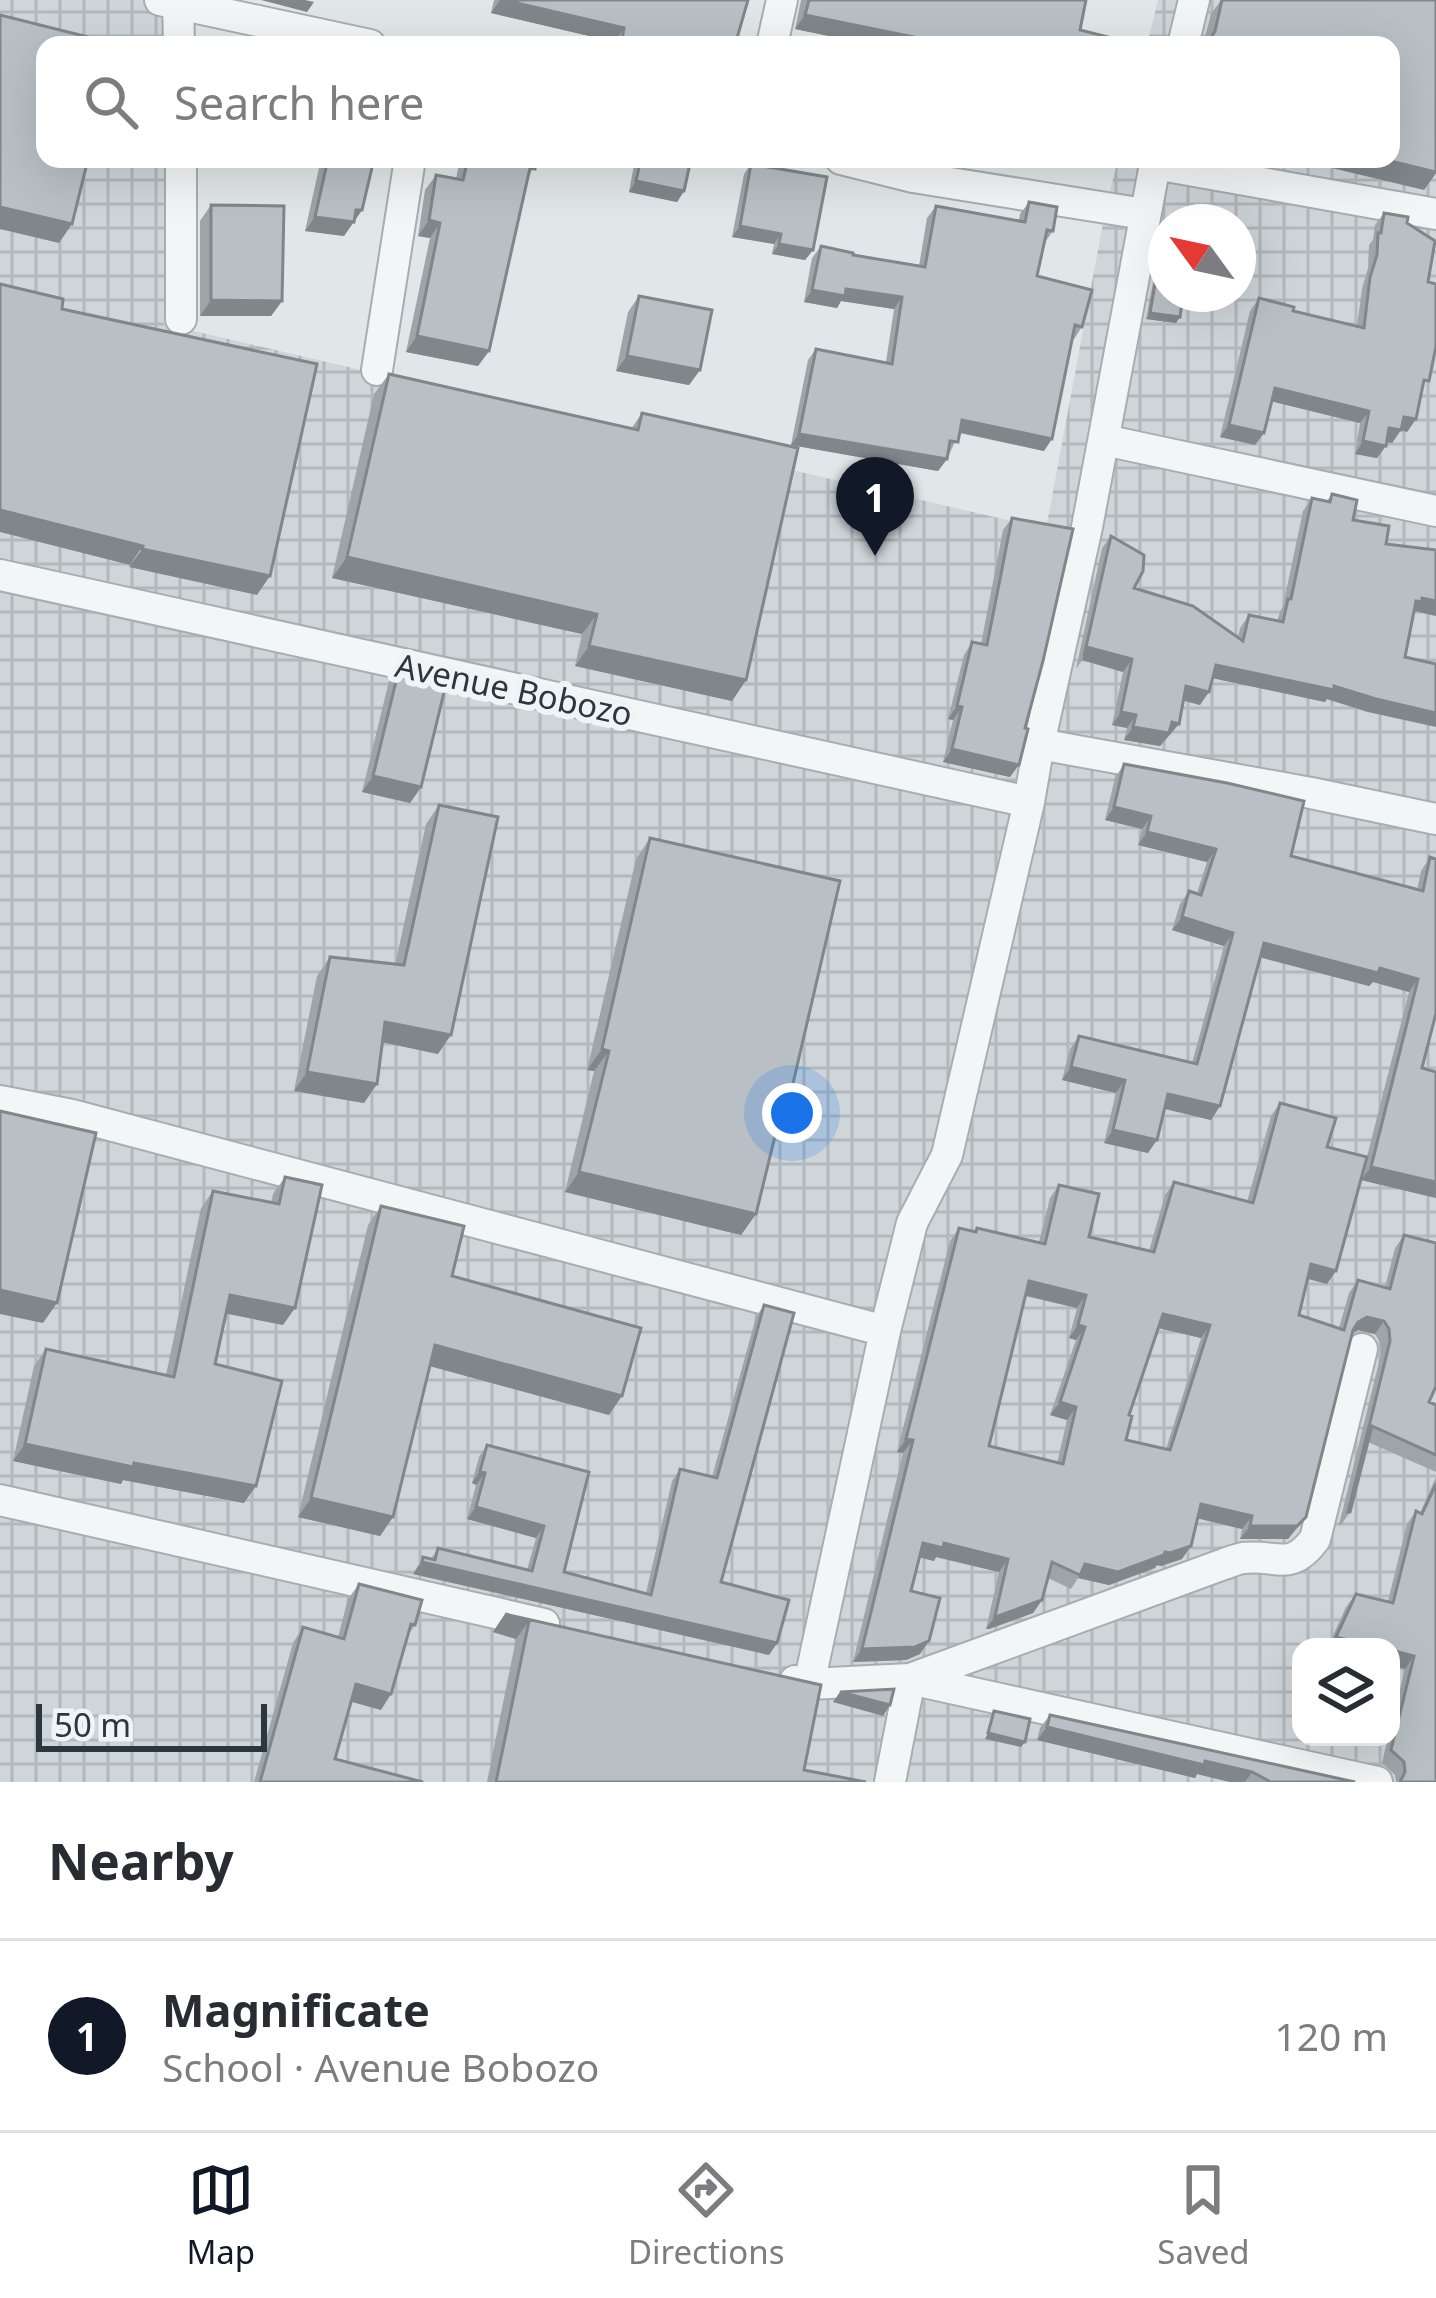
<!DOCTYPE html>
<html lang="en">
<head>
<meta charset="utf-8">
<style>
  body { margin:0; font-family:"Noto Sans",sans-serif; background:#f2f2f3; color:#2b2b33 }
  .controls { position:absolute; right:36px; bottom:36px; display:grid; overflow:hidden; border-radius:24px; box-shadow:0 12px 48px #0002 }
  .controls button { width:108px; height:108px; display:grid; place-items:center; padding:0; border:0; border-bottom:3px solid #e1e1e2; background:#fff; color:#2b2b33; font:60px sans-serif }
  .compass { position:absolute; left:1148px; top:204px; width:108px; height:108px; border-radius:50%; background:#fff; box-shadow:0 12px 48px #0002; rotate:303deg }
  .scale { position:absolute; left:36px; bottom:30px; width:231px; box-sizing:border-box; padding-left:12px; border:6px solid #2a373f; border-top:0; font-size:33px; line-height:42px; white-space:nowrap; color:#2a373f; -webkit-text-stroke:9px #f0f4f6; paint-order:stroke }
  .you { position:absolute; left:792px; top:1113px; width:42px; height:42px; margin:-30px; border:9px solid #fff; border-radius:50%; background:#1a73e8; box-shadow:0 0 0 18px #1a73e833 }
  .badge { display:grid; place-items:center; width:78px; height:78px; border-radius:50%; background:#111827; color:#fff; font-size:39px; font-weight:700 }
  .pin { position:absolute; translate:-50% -99px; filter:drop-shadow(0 3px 6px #0008) }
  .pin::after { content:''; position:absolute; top:63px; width:42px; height:36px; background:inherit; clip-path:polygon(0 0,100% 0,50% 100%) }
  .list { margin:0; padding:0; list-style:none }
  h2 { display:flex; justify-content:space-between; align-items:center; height:156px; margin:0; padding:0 48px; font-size:51px }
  h2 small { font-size:39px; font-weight:400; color:#7c7c81 }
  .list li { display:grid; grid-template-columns:78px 1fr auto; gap:36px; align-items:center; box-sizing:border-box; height:192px; padding:0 48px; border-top:3px solid #e1e1e2 }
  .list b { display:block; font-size:45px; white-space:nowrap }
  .list p { margin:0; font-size:39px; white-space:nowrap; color:#7c7c81 }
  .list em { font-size:39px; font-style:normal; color:#7c7c81 }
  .icon { flex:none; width:66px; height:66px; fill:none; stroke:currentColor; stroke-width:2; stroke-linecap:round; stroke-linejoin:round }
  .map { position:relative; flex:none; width:1436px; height:1782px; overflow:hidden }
  .search { position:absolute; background:#fff; box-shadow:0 12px 48px #0002; left:36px; right:36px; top:36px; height:132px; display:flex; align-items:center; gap:30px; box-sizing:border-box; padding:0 42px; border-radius:24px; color:#7c7c81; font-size:45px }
  .sheet { height:348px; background:#fff }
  nav { display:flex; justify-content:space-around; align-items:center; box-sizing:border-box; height:168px; border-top:3px solid #e1e1e2; background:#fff; font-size:33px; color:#7c7c81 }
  nav a { display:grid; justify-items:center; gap:6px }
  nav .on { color:#111827 }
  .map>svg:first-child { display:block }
  .industrial { fill:url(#industrial-grid); fill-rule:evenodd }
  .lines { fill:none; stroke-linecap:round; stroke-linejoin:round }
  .street-casing { stroke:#a6aeb2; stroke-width:34 }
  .street { stroke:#f3f6f7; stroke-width:30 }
  .wall { fill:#9ea5a9; fill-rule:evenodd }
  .shaded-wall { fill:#81868a }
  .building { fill:#b8c0c5; stroke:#81868a; stroke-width:3; fill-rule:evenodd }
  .labels { text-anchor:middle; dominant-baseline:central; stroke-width:12; stroke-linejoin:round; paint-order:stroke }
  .street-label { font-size:33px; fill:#2a373f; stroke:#f0f4f6 }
</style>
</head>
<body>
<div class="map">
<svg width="1436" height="1782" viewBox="0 0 1436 1782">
  <defs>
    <pattern id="industrial-grid" width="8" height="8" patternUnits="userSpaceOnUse" patternTransform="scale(3)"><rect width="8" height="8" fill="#cfd6da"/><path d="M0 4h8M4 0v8" fill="none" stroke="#b2b8bc"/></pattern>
  </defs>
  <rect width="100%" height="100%" fill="#e1e6e8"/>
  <path class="industrial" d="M0,0H147L178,4L176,45H45V159H171L164,324L1046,529L1106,207L1118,159H1391V45H1147L1158,0H1436V1782H0ZM1166,222H1238V294H1166ZM1301,1647H1391V1737H1301Z"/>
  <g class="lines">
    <defs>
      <path id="street" d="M160,0L370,45
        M178,0L179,45
        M772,45L782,0
        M1183,45L1194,0
        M181,159V319
        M841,159L913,177L1144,214
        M1155,164L1436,214
        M377,370L410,159
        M1104,440L1436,511
        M0,575L1029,802
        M1039,744L1311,793L1436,819
        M0,1101L72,1115L885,1331
        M0,1500L544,1624
        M795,1681L809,1684L910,1679L1377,1782
        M809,1684L885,1331L912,1223L947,1155L1029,802L1039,744L1087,527L1156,159
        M890,1782L910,1679L1224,1564C1230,1562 1237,1559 1243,1558C1277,1554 1290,1573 1315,1539L1362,1349"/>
    </defs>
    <use href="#street" class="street-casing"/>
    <use href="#street" class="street"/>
  </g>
  <path class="wall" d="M494,0H748L735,45H614L615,42L491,13Z
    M801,0H1086L1080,30L1131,45H873L795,29Z
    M1221,0H1436V173L1424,190L1391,45H1203L1211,14Z
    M321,159H374L362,210L344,236L305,231Z
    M460,159H537L527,181L489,351L478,366L406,352L430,238L418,236L425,190L436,175L456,179Z
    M635,159H691L684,191L677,202L629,192Z
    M751,164L813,250L805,260L772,254L774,244L732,237L744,174Z
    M1029,202L1053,231L1045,242L1037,276L1082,327L1074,339L1072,338L1044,451L959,433L947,459L938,471L791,445L808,360L816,349L886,362L894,309L841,301L837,308L804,302L812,258L821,246L853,255L919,266L927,218L936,206L1019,221L1020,214Z
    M211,205L282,301L271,316H200V221Z
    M1384,213L1407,223L1428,282L1422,391L1416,419L1407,432L1401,430L1392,443L1387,442L1377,458L1355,454L1360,423L1271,401L1264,433L1255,445L1220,437L1250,311L1259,298L1293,311L1357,326L1362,289L1368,268L1369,245L1373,240L1375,225Z
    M1159,261L1180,317L1176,323L1146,319L1156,267Z
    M639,296L700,370L689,385L616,371L628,312Z
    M389,374L631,429L642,413L746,680L732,701L575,666L582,634L332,578L374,394Z
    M1332,494L1353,520L1386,544L1436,550V616L1415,611L1368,712L1327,699L1325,702L1212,678L1200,705L1183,700L1179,724L1160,746L1124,740L1127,728L1112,725L1123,672L1082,660L1076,669L1102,548L1111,536L1134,588L1238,638L1240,628L1249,615L1277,621L1280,612L1283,606L1303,511L1312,498L1327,501Z
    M1012,518L1010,777L943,762L953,720L948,719L964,655L972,642L981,644L1003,530Z
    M400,665L421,787L410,803L362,792L389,681Z
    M1124,764L1291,856L1417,890L1421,871L1430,857L1432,1028L1422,1068L1436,1198L1361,1180L1409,992L1373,982L1369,986L1260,957L1220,1106L1211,1120L1164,1109L1148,1153L1104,1143L1116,1093L1062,1080L1070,1049L1079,1036L1192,1063L1224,946L1172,930L1180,904L1189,891L1197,893L1207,862L1138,845L1142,829L1105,820L1115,778Z
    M439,805L438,1054L382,1042L377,1084L364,1103L294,1091L317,976L330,957L395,965L426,824Z
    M650,838L791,1092L783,1104L756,1214L741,1235L565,1192L594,1071L587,1070L636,859Z
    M1280,1103L1327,1147V1284L1308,1279L1299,1315L1339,1328L1349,1293L1358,1280L1385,1287L1395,1248L1404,1235L1429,1402L1436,1405V1472L1368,1442L1350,1512L1341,1525H1339L1381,1354L1380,1342L1375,1334L1358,1330L1352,1333L1306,1517L1288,1539H1240L1242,1529L1197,1518L1182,1559L1161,1566L1157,1565L1155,1568L1109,1585L1078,1578L1071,1589L1048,1578L1042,1600L1033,1613L989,1629H986L999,1572L936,1557L934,1561L919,1557L911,1591L920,1654L906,1660L853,1662L903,1453L897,1452L950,1241L959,1228L975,1232L977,1228L1039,1242L1050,1198L1059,1185L1089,1237L1149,1251L1165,1195L1174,1182L1247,1202L1271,1116ZM1025,1296L1077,1308L1069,1338L1076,1340L1050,1415L1067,1420L1057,1463L989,1446ZM1159,1328L1201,1338L1166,1449L1126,1440L1129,1415Z
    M285,1177L283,1325L226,1313L215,1364L244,1503L123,1480L121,1484L13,1461L34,1366L46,1349L166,1375L201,1208L213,1191L271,1203L273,1194Z
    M381,1206L452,1276L609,1415L430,1366L393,1517L380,1536L298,1517L368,1225Z
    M764,1305L721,1582L777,1643L769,1655L413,1574L423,1557L431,1559L438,1548L527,1570L536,1538L467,1519L476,1485L472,1483L479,1457L487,1445L589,1472L564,1572L646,1593L672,1481L680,1469L712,1477L756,1317Z
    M1436,1477V1782H1396L1395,1775L1382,1763L1388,1737H1391V1726L1405,1669L1391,1666V1647H1328L1346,1607L1356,1594L1388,1601L1407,1524L1416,1511L1420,1513Z
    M359,1584L415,1625L407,1636L381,1710L351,1701L335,1759L423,1782H254L293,1643L303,1627L338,1637L348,1599Z
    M505,1614L821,1685L804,1770L866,1782H487L516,1639L493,1632Z
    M1050,1715L1355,1782H1230L1197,1774L1195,1778L1037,1740L1040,1728Z"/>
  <path class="shaded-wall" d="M261,0H305L314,2L307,12Z
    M500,0H504L624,28L615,42L491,13Z
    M805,15L938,42L935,45H873L795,29Z
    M217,159H265L262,164L214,163Z
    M1294,159H1382L1436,173L1424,190Z
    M636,181L684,191L677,202L629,192Z
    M0,207L72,224L59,243L0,229Z
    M356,210H362L344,236L305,231L315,217Z
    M429,220L440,223L430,238L418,236Z
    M740,226L781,234L774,244L732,237Z
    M779,244L813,250L805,260L772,254Z
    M846,289L902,297L894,309L841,301L837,308L804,302L812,290Z
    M211,300L282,301L271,316H200Z
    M1150,313L1180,317L1176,323L1146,319Z
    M417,336L489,351L478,366L406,352Z
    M627,356L700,370L689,385L616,371Z
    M1275,388L1369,411L1360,423L1266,400Z
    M1404,417L1416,419L1407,432L1401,430L1392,443L1381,441L1389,428Z
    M962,420L1052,439L1044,451L954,431Z
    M1229,425L1264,433L1255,445L1220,437Z
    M799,434L947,459L938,471L791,445Z
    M1363,441L1386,446L1377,458L1355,454Z
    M0,510L143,546L130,565L0,532Z
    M142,549L270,576L257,595L129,567Z
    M347,557L597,614L582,634L332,578Z
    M1422,598L1436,601V616L1415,611L1413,614L1416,601Z
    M589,646L746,680L732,701L575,666Z
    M1087,647L1132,659L1123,672L1082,660Z
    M1216,665L1334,686L1436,713V727L1368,712L1327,699L1325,702L1207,677Z
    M1186,686L1209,692L1200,705L1177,699Z
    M957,706L962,707L953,720L948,719Z
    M1121,712L1136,715L1127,728L1112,725Z
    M1172,722L1179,724L1160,746L1124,740L1133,727Z
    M952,749L1019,765L1010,777L943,762Z
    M373,776L421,787L410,803L362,792Z
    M1114,807L1151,816L1142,829L1105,820Z
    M1147,832L1216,849L1207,862L1138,845Z
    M1182,917L1233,933L1224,946L1172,930Z
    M1264,943L1380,968L1418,979L1409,992L1373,982L1369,986L1255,956Z
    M385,1022L451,1035L438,1054L372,1040Z
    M602,1049L609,1051L594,1071L587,1070Z
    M1071,1067L1125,1080L1116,1093L1062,1080Z
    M307,1072L377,1084L364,1103L294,1091Z
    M1168,1094L1220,1106L1211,1120L1158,1107Z
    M1113,1130L1157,1140L1148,1153L1104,1143Z
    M1371,1167L1436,1182V1198L1361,1180Z
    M579,1172L756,1214L741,1235L565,1192Z
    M1311,1264L1336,1271L1327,1284L1302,1277Z
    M1029,1281L1086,1295L1077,1308L1019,1294Z
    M0,1290L57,1303L43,1323L0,1314Z
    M230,1295L295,1308L283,1325L218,1312Z
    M1163,1314L1210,1325L1201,1338L1154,1327Z
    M1367,1317L1384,1321L1375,1334L1358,1330L1349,1335L1358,1322Z
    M1078,1325L1085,1327L1076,1340L1069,1338Z
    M435,1345L622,1396L609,1415L422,1364Z
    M1060,1402L1076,1407L1067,1420L1050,1415Z
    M906,1439L913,1440L903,1453L897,1452Z
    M25,1444L256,1486L244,1503L123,1480L121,1484L13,1461Z
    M480,1471L485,1473L476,1485L472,1483Z
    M311,1498L393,1517L380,1536L298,1517Z
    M1201,1504L1252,1516L1242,1529L1192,1517Z
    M476,1507L544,1526L536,1538L467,1519Z
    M1306,1517L1288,1539H1240L1250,1526Z
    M923,1543H944L1008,1559L999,1572L936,1557L934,1561L914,1556Z
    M1191,1546L1182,1559L1161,1566L1157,1565L1155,1568L1109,1585L1078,1578L1085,1564Z
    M422,1562L777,1643L769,1655L413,1574Z
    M1042,1600L1033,1613L989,1629H986L995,1616Z
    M505,1614L529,1621L516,1639L493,1632Z
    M1336,1637L1377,1647H1329Z
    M929,1641L920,1654L906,1660L853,1662L862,1649Z
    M1391,1650L1414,1656L1405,1669L1391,1666Z
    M356,1684L391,1694L381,1710L345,1700Z
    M840,1692L890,1705L883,1716L833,1702Z
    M1047,1727L1252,1772L1245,1782H1230L1197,1774L1195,1778L1037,1740Z
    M988,1733L1025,1742L1021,1747L985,1739Z"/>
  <path class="building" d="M504,0H748L735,45H621L624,28Z
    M809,0H1086L1080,30L1132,43L1131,45H937L938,42L805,15Z
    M1222,0H1436V172L1382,159H1391V45H1207L1215,31Z
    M0,15L100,40L98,45H45V159H88L72,224L0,207Z
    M328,159H374L362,210H356L354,222L315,217Z
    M468,159H537L535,169L530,168L489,351L417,336L440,223L429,220L436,175L463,180Z
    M641,159H691L684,191L636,181Z
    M751,164L827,177L813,250L779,244L781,234L740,226Z
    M1029,202L1057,207L1053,231L1047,230L1037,276L1092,290L1082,327L1075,325L1052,439L962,420L958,442L950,441L947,459L799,434L816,349L892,364L902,297L846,289L845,296L812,290L821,246L853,253V255L925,267L936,206L1025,222Z
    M211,205L284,206L282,301L211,300Z
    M1384,213L1408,217L1407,223L1435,241L1428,282L1436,284V346L1429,381L1424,380L1416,419L1404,417L1401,430L1389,428L1386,446L1363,441L1369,411L1275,388L1264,433L1229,425L1259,298L1294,307L1293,311L1364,328L1370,277L1377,255L1378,233H1381Z
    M1159,261L1166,262V294H1183L1180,317L1150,313Z
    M0,284L63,299L62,309L317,364L270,576L142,549L143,546L0,510Z
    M639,296L712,310L700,370L627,356Z
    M389,374L638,430L642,413L798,448L746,680L589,646L597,614L347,557Z
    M1332,494L1357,500L1353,520L1389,526L1386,544L1436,550V601L1422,598V602L1416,601L1405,657L1436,664V713L1376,699L1334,686V690L1216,665L1209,692L1186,686L1179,724L1172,722L1169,733L1133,727L1136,715L1121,712L1132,659L1087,647L1084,656L1111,536L1144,555L1143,571L1134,588L1193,606L1243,641L1249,615L1283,622L1288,599H1291L1312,498L1330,502Z
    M1012,518L1073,529L1043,661L1025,728L1028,729L1019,765L952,749L962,707L957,706L972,642L987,645Z
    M400,665L448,676L421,787L373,776Z
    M1124,764L1227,783L1304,801L1291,856L1423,891L1430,857L1436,859V1013L1422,1068L1436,1072V1182L1371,1167L1418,979L1380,968L1378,973L1264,943L1220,1106L1168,1094L1157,1140L1113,1130L1125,1080L1071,1067L1079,1036L1197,1064L1233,933L1182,917L1189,891L1201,895L1216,849L1147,832L1151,816L1114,807Z
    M439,805L498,817L451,1035L385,1022L377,1084L307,1072L330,957L404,965Z
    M650,838L840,881L791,1092L786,1091L756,1214L579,1172L609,1051L602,1049Z
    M1280,1103L1336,1118L1327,1147L1367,1157L1336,1271L1311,1264L1299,1315L1344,1330L1358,1280L1390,1289L1404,1235L1436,1243V1386L1429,1402L1436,1405V1455L1372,1426L1350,1512H1348L1390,1341L1389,1329L1384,1321L1367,1317L1358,1322L1353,1330L1306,1517L1297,1526H1250L1252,1516L1201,1504L1191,1546L1170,1553L1165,1552L1164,1555L1118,1572L1085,1564L1080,1575L1052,1562L1042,1600L998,1616H995L1008,1559L944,1543L943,1548L923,1543L911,1591L940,1598L929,1641L915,1647L862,1649L913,1440L906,1439L959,1228L976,1232L977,1228L1045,1244L1059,1185L1099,1194L1089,1237L1154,1252L1174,1182L1253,1203ZM1029,1281L1086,1295L1078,1325L1085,1327L1060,1402L1076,1407L1063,1464L989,1446ZM1163,1314L1210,1325L1170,1450L1126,1440L1132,1416L1129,1415Z
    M0,1111L96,1133L57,1303L0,1290Z
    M285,1177L322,1185L295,1308L230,1295L215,1364L282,1381L256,1486L134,1463L133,1467L25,1444L46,1349L174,1377L213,1191L279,1204Z
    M381,1206L464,1226L452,1276L641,1328L622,1396L435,1345L393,1517L311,1498Z
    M764,1305L794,1313L721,1582L789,1600L777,1643L422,1562L423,1557L435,1560L438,1548L532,1571L544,1526L476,1507L485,1473L480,1471L487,1445L589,1472L564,1572L651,1595L680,1469L717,1478Z
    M1436,1484V1782H1400L1405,1772L1404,1762L1391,1750L1414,1656L1391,1650V1647H1377L1336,1637L1356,1594L1393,1603L1416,1511L1422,1514Z
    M359,1584L422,1600L415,1625L411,1624L391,1694L356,1684L335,1759L423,1782H260L303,1627L344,1639Z
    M505,1614L821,1685L804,1770L866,1782H496L529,1621Z
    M894,1689L890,1705L840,1692Z
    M994,1711L1030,1719L1025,1742L988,1733Z
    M1050,1715L1355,1782H1271L1252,1772L1205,1761L1204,1765L1047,1727Z"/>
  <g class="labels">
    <g class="street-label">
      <text transform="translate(514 689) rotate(12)">Avenue Bobozo</text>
    </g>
  </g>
</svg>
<div class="controls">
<button><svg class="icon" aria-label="layers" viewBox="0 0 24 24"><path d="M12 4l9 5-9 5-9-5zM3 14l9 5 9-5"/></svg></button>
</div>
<svg class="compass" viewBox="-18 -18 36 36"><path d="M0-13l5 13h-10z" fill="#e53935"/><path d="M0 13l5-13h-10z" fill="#7c7c81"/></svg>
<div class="scale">50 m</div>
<div class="you"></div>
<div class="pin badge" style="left:875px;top:556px">1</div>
<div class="search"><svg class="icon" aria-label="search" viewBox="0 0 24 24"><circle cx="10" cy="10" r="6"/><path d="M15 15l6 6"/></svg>Search here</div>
</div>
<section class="sheet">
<h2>Nearby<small></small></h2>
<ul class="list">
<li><span class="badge">1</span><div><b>Magnificate</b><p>School · Avenue Bobozo</p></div><em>120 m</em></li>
</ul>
</section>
<nav>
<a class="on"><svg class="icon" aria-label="map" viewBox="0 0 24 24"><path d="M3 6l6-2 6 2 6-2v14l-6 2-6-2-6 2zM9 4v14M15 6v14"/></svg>Map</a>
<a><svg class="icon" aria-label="directions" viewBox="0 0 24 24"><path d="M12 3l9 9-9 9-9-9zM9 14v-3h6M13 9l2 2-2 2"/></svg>Directions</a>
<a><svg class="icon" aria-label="saved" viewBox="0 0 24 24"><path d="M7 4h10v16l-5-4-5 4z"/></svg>Saved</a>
</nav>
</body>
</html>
